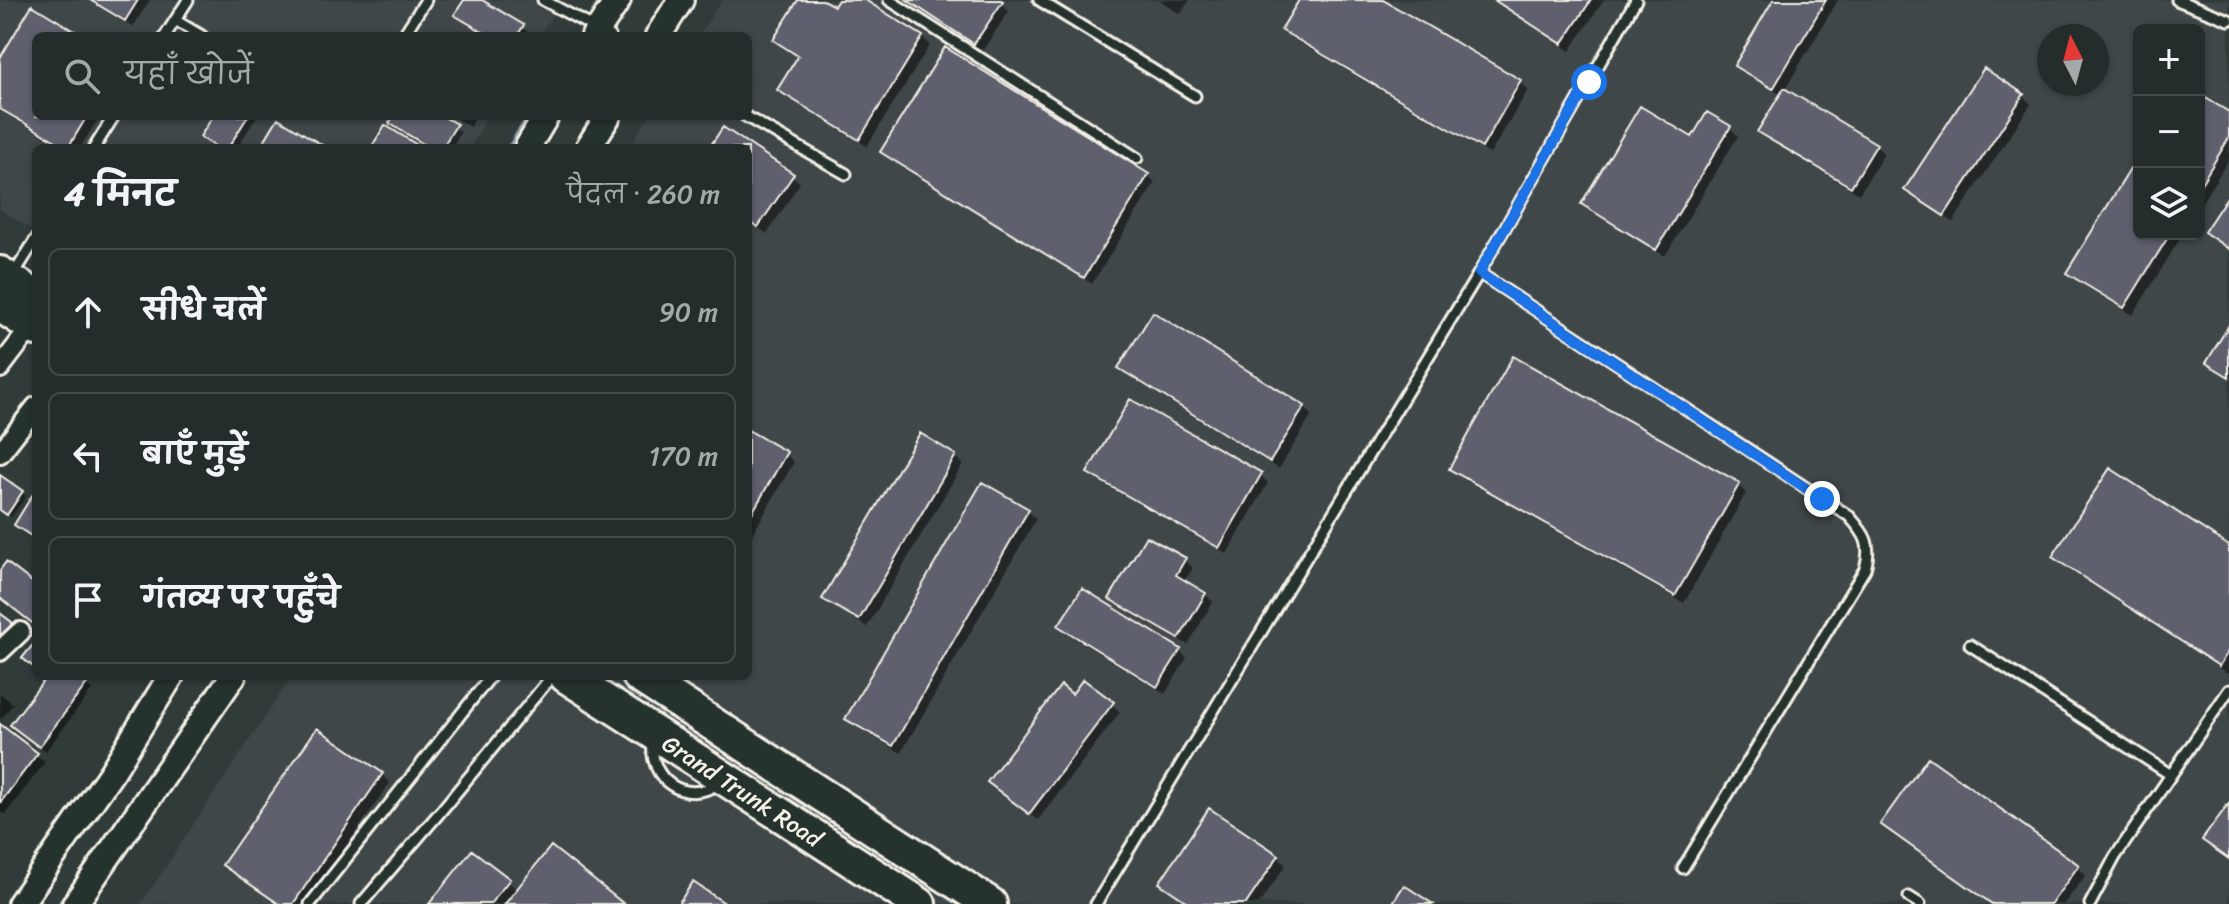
<!DOCTYPE html>
<html lang="hi">
<head>
<meta charset="utf-8">
<style>
  body { margin:0; font-family:Sriracha,"Playpen Sans Deva",sans-serif; background:#313938; color:#f1f3f6 }
  .controls { position:absolute; right:24px; top:24px; display:grid; overflow:hidden; border-radius:12px; box-shadow:0 2px 6px #0004 }
  .controls button { width:72px; height:72px; display:grid; place-items:center; padding:0; border:0; border-bottom:2px solid #424948; background:#252d2c; color:#f1f3f6; font:40px sans-serif }
  .compass { position:absolute; left:2037px; top:24px; width:72px; height:72px; border-radius:50%; background:#252d2c; box-shadow:0 2px 6px #0004; rotate:354deg }
  .stop { position:absolute; width:24px; height:24px; margin:-18px; border:6px solid #1a73e8; border-radius:50%; background:#fff }
  .stop.end { background:#1a73e8; border-color:#fff; box-shadow:0 2px 8px #0008 }
  .list { margin:0; padding:0; list-style:none }
  h2 { display:flex; justify-content:space-between; align-items:center; height:104px; margin:0; padding:0 32px; font-size:34px }
  h2 small { font-size:26px; font-weight:400; color:#a3a8a9 }
  .list li { display:grid; grid-template-columns:52px 1fr auto; gap:24px; align-items:center; box-sizing:border-box; height:128px; margin:0 16px 16px; padding:0 16px; border:2px solid #424948; border-radius:12px }
  .list b { display:block; font-size:30px; white-space:nowrap }
  .list em { font-size:26px; font-style:normal; color:#a3a8a9 }
  .icon { flex:none; width:44px; height:44px; fill:none; stroke:currentColor; stroke-width:2; stroke-linecap:round; stroke-linejoin:round }
  .map { position:relative; flex:none; width:2229px; height:904px; overflow:hidden }
  .search { position:absolute; background:#252d2c; box-shadow:0 2px 6px #0004; left:32px; top:32px; width:720px; height:88px; display:flex; align-items:center; gap:20px; box-sizing:border-box; padding:0 28px; border-radius:12px; color:#a3a8a9; font-size:30px }
  .panel { position:absolute; background:#252d2c; box-shadow:0 2px 6px #0004; left:32px; top:144px; width:720px; height:536px; border-radius:12px }
  .map>svg:first-child { display:block }
  .built { fill:#3f474a; fill-rule:evenodd }
  .shadow { fill:#0007 }
  .lines { fill:none; stroke-linecap:round; stroke-linejoin:round }
  .stream { stroke:#92a1a4; stroke-width:5 }
  .building { fill:#5f616e; stroke:#f4f1e8; stroke-width:2 }
  .lane-casing { stroke:#f4f1e8; stroke-width:15 }
  .street-casing { stroke:#f4f1e8; stroke-width:24 }
  .secondary-casing { stroke:#f4f1e8; stroke-width:30 }
  .highway-casing { stroke:#f4f1e8; stroke-width:38 }
  .lane { stroke:#26332d; stroke-width:9 }
  .street { stroke:#26332d; stroke-width:18 }
  .secondary { stroke:#26332d; stroke-width:24 }
  .highway { stroke:#26332d; stroke-width:32 }
  .route { stroke:#1a73e8; stroke-width:10 }
  .labels { text-anchor:middle; dominant-baseline:central; stroke-width:7; stroke-linejoin:round; paint-order:stroke }
  .street-label { font-size:24px; fill:#f4f1e8; stroke:#26332d }
</style>
</head>
<body>
<div class="map">
<svg width="2229" height="904" viewBox="0 0 2229 904">
  <rect width="100%" height="100%" fill="#313c3a"/>
  <filter id="ink" filterUnits="userSpaceOnUse"><feTurbulence type="fractalNoise" baseFrequency=".0125" numOctaves="2"/><feDisplacementMap in="SourceGraphic" scale="16" xChannelSelector="R" yChannelSelector="G"/><feConvolveMatrix kernelMatrix="1 2 1 2 8 2 1 2 1" color-interpolation-filters="sRGB"/></filter>
  <g filter="url(#ink)">
    <path class="built" d="M0,0H562L539,36H36V116H489L469,148H36V232L0,209Z
      M722,0H2229V904H141L292,676H748V148H629L649,116H748V36H699ZM2139,30H2199V234H2139ZM2049,36H2097V84H2049Z"/>
    <path class="shadow" d="M88,0H150L133,27Z
      M466,0H479L522,27L528,32L526,36H489L457,14Z
      M800,0H820L835,9L840,0H861L922,37L930,45L867,146L787,97L780,89L799,57L783,48L775,40Z
      M906,0H997L1009,11L983,50Z
      M1160,0H1190L1180,14Z
      M1301,0H1379L1520,82L1528,90L1490,154L1291,38L1283,30Z
      M1493,0H1604L1570,51Z
      M1776,0H1838L1784,91L1876,146L1884,154L1859,194L1768,140L1760,132L1782,95L1745,74L1737,66Z
      M33,8L79,36H36V116H100L80,148H63L0,110V62Z
      M449,30L459,36H445Z
      M1985,71L2023,96L2031,104L1953,222L1915,198L1907,190Z
      M2199,96L2229,115V159L2199,207Z
      M215,116H257L237,148H218L203,137Z
      M396,116H439L461,132L451,148H429L397,129L392,123Z
      M451,116H476L470,127Z
      M1730,128L1738,136L1665,256L1591,212L1583,204Z
      M724,130L792,175L800,183L767,234L748,221V148H711Z
      M882,151L1148,175L1155,183L1092,284L890,159Z
      M2139,159V234H2183L2133,315L2077,281L2069,273Z
      M1154,314L1304,407L1312,415L1279,469L1128,376L1120,368Z
      M748,432L786,454L794,462L748,542Z
      M955,456L963,464L867,627L833,606L825,598Z
      M1452,469L1738,485L1746,493L1684,603L1460,477Z
      M1090,473L1260,475L1268,483L1227,554L1098,481Z
      M0,478L26,496L11,517L0,509Z
      M1028,511L1036,519L901,753L856,727L848,719Z
      M2229,548V670L2227,673L2062,565L2054,557Z
      M1185,560L1193,568L1184,582L1205,594L1213,602L1188,645L1120,607L1112,599Z
      M1060,626L1179,650L1187,658L1165,694L1068,634Z
      M47,676H76L92,690L46,751L18,730Z
      M0,693L13,704L0,720Z
      M1073,697L1112,704L1120,712L1038,820L998,790Z
      M0,726L45,762L5,815L0,811Z
      M317,730L382,775L390,783L306,904H279L232,872L224,864Z
      M1929,760L2078,867L2086,875L2064,904H1991L1890,832L1882,824Z
      M1210,811L1278,857L1286,865L1259,904H1189L1161,883Z
      M508,881L518,891L621,904H431Z"/>
    <g class="lines">
      <path class="stream" d="M590,18L601,0
        M509,148L529,116
        M60,904L218,676"/>
    </g>
    <path class="building" d="M90,0H138L125,21Z
      M464,0H482L524,25L517,36H490L454,15Z
      M798,0H823L834,6L838,0H865L923,36L859,140L777,90L798,56L773,40Z
      M907,0H1001L1003,1L974,44Z
      M1299,0H1383L1521,80L1482,148L1281,30Z
      M1494,0H1591L1562,44Z
      M1773,0H1826L1773,89L1734,66Z
      M32,5L83,36H36V116H87L68,148L0,109V58Z
      M945,47L1149,174L1084,278L880,152Z
      M1984,68L2024,94L1944,216L1904,190Z
      M1784,88L1877,144L1851,187L1757,132Z
      M2199,94L2229,112V138L2199,187Z
      M1640,106L1692,137L1707,112L1731,126L1656,250L1581,204Z
      M213,116H248L228,148H218L200,137Z
      M394,116H442L457,124L442,148H430L389,123Z
      M278,118L327,148H260Z
      M385,125L422,148H371Z
      M723,127L794,174L758,227L748,221V148H709Z
      M2139,155V234H2170L2124,308L2066,273Z
      M2229,194V249L2204,232Z
      M1153,312L1305,406L1270,462L1118,368Z
      M2229,325V377L2206,363Z
      M1513,356L1740,483L1675,596L1449,469Z
      M1130,399L1262,473L1219,548L1087,473Z
      M748,430L787,452L748,520Z
      M920,433L956,455L859,620L822,599Z
      M2110,468L2229,546V650L2219,666L2052,557Z
      M0,475L23,491L7,515L0,510Z
      M982,482L1029,509L893,746L845,719Z
      M36,489V539L14,525Z
      M1146,536L1186,558L1176,575L1206,593L1179,639L1109,599Z
      M6,562L36,585V626L0,598V570Z
      M1082,588L1181,649L1157,687L1058,626Z
      M0,613L13,623L0,638Z
      M36,641V669L22,658Z
      M47,676H79L88,682L39,747L10,725Z
      M1083,679L1114,702L1029,814L987,782L1061,685L1072,694Z
      M0,724L38,753L0,803Z
      M317,728L383,773L293,904H279L222,865Z
      M1928,757L2079,865L2051,904H1992L1880,824Z
      M2229,803V859L2202,840Z
      M1209,808L1279,855L1246,904H1190L1159,883Z
      M551,846L624,904H505Z
      M472,850L510,879L490,904H429Z
      M693,882L726,904H678Z
      M1404,885L1433,904H1392Z"/>
    <g class="lines">
      <defs>
        <path id="lane" d="M543,0L610,36
          M889,0L1137,158
          M1039,0L1195,96
          M2177,0L2229,20
          M175,20L202,36
          M165,36L188,0
          M403,36L426,0
          M745,116L846,174
          M94,148L114,116
          M1479,273L1849,516C1866,535 1872,544 1865,569L1683,868
          M14,274L36,239
          M1970,645L2171,775
          M653,741C648,780 685,805 718,784
          M1909,897L1920,904
          M310,904L491,676
          M361,904L441,811L552,676
          M1096,904L1479,273L1636,0
          M2090,904L2115,857L2229,690"/>
        <path id="street" d="M0,368L32,326
          M0,453L36,407
          M0,651L20,632"/>
        <path id="secondary" d="M594,36L618,0
          M658,36L681,0
          M527,148L546,116
          M588,148L608,116
          M20,904L112,772L171,676
          M75,904L233,676"/>
        <path id="highway" d="M0,273L36,297
          M0,305L36,329
          M566,676L919,904
          M639,676L990,904"/>
      </defs>
      <use href="#lane" class="lane-casing"/>
      <use href="#street" class="street-casing"/>
      <use href="#secondary" class="secondary-casing"/>
      <use href="#highway" class="highway-casing"/>
      <use href="#lane" class="lane"/>
      <use href="#street" class="street"/>
      <use href="#secondary" class="secondary"/>
      <use href="#highway" class="highway"/>
    </g>
  </g>
  <g class="lines" filter="url(#ink)">
    <path class="route" d="M1589,82L1479,273L1822,499"/>
  </g>
  <g class="labels">
    <g class="street-label">
      <text transform="translate(742 791) rotate(33)">Grand Trunk Road</text>
    </g>
  </g>
</svg>
<div class="controls">
<button>+</button>
<button>−</button>
<button><svg class="icon" aria-label="layers" viewBox="0 0 24 24"><path d="M12 4l9 5-9 5-9-5zM3 14l9 5 9-5"/></svg></button>
</div>
<svg class="compass" viewBox="-18 -18 36 36"><path d="M0-13l5 13h-10z" fill="#e53935"/><path d="M0 13l5-13h-10z" fill="#a3a8a9"/></svg>
<div class="stop" style="left:1589px;top:82px"></div>
<div class="stop end" style="left:1822px;top:499px"></div>
<div class="search"><svg class="icon" aria-label="search" viewBox="0 0 24 24"><circle cx="10" cy="10" r="6"/><path d="M15 15l6 6"/></svg>यहाँ खोजें</div>
<section class="panel">
<h2>4 मिनट<small>पैदल · 260 m</small></h2>
<ul class="list">
<li><svg class="icon" aria-label="ahead" viewBox="0 0 24 24"><path d="M12 20V5M6 11l6-6 6 6"/></svg><div><b>सीधे चलें</b></div><em>90 m</em></li>
<li><svg class="icon" aria-label="left" viewBox="0 0 24 24"><path d="M17 20v-9H6M10 6l-5 5 5 5"/></svg><div><b>बाएँ मुड़ें</b></div><em>170 m</em></li>
<li><svg class="icon" aria-label="arrive" viewBox="0 0 24 24"><path d="M6 21V4h12l-3 4 3 4H6"/></svg><div><b>गंतव्य पर पहुँचे</b></div></li>
</ul>
</section>
</div>
</body>
</html>
